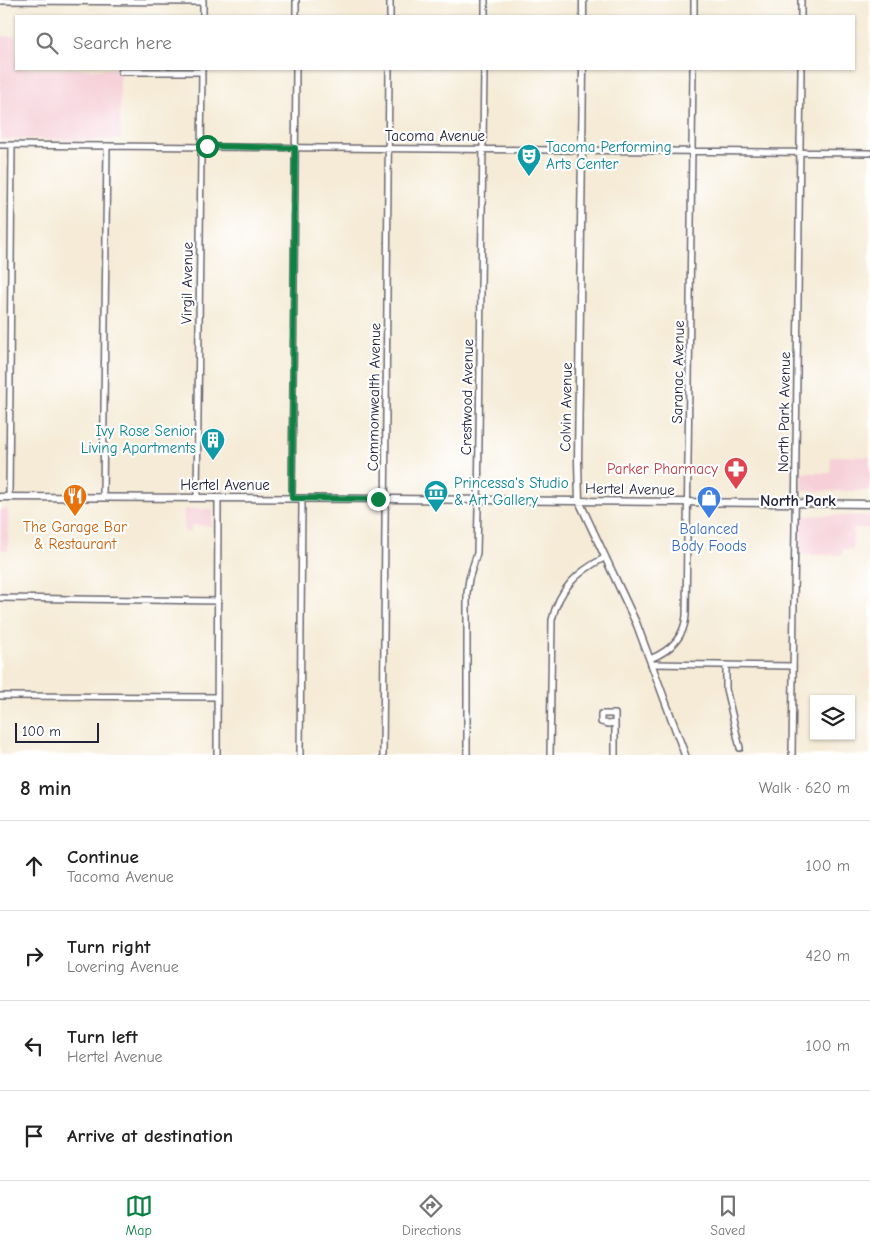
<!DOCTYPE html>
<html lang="en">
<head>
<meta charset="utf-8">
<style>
  body { margin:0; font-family:"Comic Neue",sans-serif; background:#f2f2f2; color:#222 }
  .controls { position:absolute; right:15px; bottom:15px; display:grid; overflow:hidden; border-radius:0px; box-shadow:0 1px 4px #0004 }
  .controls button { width:45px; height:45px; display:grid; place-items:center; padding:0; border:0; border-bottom:1px solid #e0e0e0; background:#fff; color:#222; font:25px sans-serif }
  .scale { position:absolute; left:15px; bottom:12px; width:84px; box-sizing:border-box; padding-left:5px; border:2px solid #22223b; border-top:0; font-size:14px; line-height:18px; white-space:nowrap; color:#22223b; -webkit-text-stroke:4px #fff; paint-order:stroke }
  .stop { position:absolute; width:15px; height:15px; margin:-11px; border:4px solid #0b8043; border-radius:50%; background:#fff }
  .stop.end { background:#0b8043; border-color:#fff; box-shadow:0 1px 5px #0008 }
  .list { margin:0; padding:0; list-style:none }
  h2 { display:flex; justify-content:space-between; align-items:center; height:65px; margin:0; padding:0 20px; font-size:21px }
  h2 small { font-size:16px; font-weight:400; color:#767676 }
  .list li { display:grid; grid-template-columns:32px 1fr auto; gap:15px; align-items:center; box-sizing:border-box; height:90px; padding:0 20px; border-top:1px solid #e0e0e0 }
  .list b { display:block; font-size:19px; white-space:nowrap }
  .list p { margin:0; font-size:16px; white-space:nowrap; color:#767676 }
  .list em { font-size:16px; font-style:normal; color:#767676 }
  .icon { flex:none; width:28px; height:28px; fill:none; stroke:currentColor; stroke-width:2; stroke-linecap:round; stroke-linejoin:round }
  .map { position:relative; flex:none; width:870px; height:755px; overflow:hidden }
  .search { position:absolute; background:#fff; box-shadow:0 1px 4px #0004; left:15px; right:15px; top:15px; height:55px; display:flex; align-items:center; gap:12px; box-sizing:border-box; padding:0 18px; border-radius:0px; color:#767676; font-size:19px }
  .sheet { height:425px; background:#fff }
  nav { display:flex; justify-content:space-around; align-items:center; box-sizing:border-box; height:70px; border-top:1px solid #e0e0e0; background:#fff; font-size:14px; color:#767676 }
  nav a { display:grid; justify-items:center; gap:2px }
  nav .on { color:#0b8043 }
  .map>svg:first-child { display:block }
  .built { fill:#f6cfd8 }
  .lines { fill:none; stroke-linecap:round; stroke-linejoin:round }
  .minor-casing { stroke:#6c6871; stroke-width:8 }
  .tertiary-casing { stroke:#6c6871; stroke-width:9 }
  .minor { stroke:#fff; stroke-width:5 }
  .tertiary { stroke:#fff; stroke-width:6 }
  .route { stroke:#0b8043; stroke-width:6 }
  .labels { text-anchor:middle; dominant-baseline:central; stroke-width:4.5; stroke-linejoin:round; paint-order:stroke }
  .street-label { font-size:15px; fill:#22223b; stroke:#fff }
  .culture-label { font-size:15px; fill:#0d838f; stroke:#fff; text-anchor:start }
  .health-label { font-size:15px; fill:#be3a42; stroke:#fff; text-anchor:end }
  .food-label { font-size:15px; fill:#c56008; stroke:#fff }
  .shop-label { font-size:15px; fill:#366cbe; stroke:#fff }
  .neighbourhood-label { font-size:16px; font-weight:bold; fill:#22223b; stroke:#fff }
</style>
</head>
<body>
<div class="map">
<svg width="870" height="755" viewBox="0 0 870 755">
  <rect width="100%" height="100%" fill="#fff"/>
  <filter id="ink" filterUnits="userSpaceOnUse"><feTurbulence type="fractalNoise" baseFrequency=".02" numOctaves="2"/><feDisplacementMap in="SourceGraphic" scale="10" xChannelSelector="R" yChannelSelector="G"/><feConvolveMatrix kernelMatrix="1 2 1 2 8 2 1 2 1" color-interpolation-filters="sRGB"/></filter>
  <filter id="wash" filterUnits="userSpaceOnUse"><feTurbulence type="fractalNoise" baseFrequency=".0096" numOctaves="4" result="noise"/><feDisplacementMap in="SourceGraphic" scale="20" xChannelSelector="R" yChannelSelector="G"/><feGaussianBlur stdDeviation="1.12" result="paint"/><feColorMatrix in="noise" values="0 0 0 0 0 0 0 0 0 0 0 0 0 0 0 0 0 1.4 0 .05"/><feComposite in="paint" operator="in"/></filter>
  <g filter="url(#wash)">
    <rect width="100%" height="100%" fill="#f5ebd6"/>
    <path class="built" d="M0,36H16V69H120V140L0,139Z
      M831,456L870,457V491H802L803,473H830Z
      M0,509H8V550H0Z
      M184,509H212V526L192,525L191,532H184Z
      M801,515L870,516V528H853V549H843L842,555H800Z"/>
  </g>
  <g filter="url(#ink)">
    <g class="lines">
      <defs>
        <path id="minor" d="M0,1L203,2
          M203,16V0
          M296,16V0
          M390,16V0
          M485,16V0
          M694,16V0
          M801,16V0
          M121,72H202
          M0,145L870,153
          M9,497L12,145
          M103,497L107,146
          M197,498L202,69
          M292,498L296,69
          M0,598L218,601
          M650,659C670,651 684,637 686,616L693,69
          M651,664L793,666
          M726,665V689L740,748
          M0,696L217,697
          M615,723L608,724L601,722V714H615V755
          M217,755L218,498
          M300,755L302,498
          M383,755L389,69
          M467,755V593L469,579L477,553L478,509L484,69
          M550,755L552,620C559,589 577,572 604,558
          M792,755L801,69"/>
        <path id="tertiary" d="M583,16V0
          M583,69L578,461L579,501L637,625L685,755
          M0,497L392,499L870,504"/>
      </defs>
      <use href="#minor" class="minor-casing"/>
      <use href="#tertiary" class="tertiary-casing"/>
      <use href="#minor" class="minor"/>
      <use href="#tertiary" class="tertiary"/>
    </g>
  </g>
  <g class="lines" filter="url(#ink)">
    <path class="route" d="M207,146L295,148L292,498L378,499"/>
  </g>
  <defs>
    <symbol id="theatre-pin" viewBox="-11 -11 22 30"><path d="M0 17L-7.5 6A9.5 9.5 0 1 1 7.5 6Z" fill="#0f9aa8" stroke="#fff"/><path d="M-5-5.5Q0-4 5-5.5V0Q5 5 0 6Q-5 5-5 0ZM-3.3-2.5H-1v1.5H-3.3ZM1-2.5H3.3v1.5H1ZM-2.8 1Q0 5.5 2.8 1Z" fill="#fff"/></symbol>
    <symbol id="building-pin" viewBox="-11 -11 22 30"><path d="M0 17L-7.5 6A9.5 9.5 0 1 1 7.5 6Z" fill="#0f9aa8" stroke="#fff"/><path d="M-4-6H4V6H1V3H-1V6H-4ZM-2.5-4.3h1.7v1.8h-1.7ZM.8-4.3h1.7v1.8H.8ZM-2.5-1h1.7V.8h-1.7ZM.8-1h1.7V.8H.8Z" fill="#fff"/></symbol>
    <symbol id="pharmacy-pin" viewBox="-11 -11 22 30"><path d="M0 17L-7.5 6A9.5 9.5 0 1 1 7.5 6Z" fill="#e0444e" stroke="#fff"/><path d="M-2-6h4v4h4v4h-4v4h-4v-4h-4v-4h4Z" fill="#fff"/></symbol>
    <symbol id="museum-pin" viewBox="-11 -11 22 30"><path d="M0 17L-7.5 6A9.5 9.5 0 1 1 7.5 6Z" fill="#0f9aa8" stroke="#fff"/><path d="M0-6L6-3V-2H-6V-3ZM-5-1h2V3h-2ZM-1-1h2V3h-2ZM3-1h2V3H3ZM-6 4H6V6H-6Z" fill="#fff"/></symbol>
    <symbol id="restaurant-pin" viewBox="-11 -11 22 30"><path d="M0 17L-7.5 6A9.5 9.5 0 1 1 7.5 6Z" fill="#e8710a" stroke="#fff"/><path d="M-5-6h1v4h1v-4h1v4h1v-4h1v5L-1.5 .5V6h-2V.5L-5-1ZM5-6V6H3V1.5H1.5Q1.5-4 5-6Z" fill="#fff"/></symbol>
    <symbol id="shop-pin" viewBox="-11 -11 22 30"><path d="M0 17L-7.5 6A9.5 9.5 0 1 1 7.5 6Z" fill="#3f7fe0" stroke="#fff"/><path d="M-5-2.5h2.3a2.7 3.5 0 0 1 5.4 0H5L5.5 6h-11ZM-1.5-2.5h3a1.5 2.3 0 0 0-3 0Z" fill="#fff"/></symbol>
  </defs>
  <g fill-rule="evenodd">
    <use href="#theatre-pin" x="515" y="142" width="28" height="38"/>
    <use href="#building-pin" x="199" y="426" width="28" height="38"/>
    <use href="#pharmacy-pin" x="722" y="455" width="28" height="38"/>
    <use href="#museum-pin" x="422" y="478" width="28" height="38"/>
    <use href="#restaurant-pin" x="61" y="482" width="28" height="38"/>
    <use href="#shop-pin" x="695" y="484" width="28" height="38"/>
  </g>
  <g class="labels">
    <g class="street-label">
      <text x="435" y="136">Tacoma Avenue</text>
      <text transform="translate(187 283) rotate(-89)">Virgil Avenue</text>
      <text transform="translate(678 372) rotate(-89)">Saranac Avenue</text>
      <text transform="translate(374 397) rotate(-89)">Commonwealth Avenue</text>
      <text transform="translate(467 397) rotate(-89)">Crestwood Avenue</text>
      <text transform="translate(566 407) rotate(-89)">Colvin Avenue</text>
      <text transform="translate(784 412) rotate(-89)">North Park Avenue</text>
      <text x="225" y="485">Hertel Avenue</text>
      <text transform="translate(630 489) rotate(1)">Hertel Avenue</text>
    </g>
    <g class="culture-label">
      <text x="546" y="147">Tacoma Performing<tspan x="546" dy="17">Arts Center</tspan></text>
      <text x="196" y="431" text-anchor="end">Ivy Rose Senior<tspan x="196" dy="17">Living Apartments</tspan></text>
      <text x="454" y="483">Princessa's Studio<tspan x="454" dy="17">&amp; Art Gallery</tspan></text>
    </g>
    <g class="health-label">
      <text x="718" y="469">Parker Pharmacy</text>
    </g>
    <g class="food-label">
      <text x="75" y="527">The Garage Bar<tspan x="75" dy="17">&amp; Restaurant</tspan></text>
    </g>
    <g class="shop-label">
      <text x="709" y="529">Balanced<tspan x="709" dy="17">Body Foods</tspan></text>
    </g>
    <g class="neighbourhood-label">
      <text x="798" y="501">North Park</text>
    </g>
  </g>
</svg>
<div class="controls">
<button><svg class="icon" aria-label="layers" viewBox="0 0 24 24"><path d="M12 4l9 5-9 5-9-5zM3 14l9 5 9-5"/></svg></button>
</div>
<div class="scale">100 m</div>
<div class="stop" style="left:207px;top:146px"></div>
<div class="stop end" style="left:378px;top:499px"></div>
<div class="search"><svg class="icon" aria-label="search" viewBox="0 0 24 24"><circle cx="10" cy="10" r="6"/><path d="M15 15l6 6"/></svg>Search here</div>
</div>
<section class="sheet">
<h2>8 min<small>Walk · 620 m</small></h2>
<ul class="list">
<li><svg class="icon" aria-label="ahead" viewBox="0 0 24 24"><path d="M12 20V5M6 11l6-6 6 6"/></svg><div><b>Continue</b><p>Tacoma Avenue</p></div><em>100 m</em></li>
<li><svg class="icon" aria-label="right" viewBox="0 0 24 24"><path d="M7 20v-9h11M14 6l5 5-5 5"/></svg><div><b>Turn right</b><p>Lovering Avenue</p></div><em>420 m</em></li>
<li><svg class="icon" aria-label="left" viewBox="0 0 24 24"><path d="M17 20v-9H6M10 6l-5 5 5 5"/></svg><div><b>Turn left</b><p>Hertel Avenue</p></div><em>100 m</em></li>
<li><svg class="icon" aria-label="arrive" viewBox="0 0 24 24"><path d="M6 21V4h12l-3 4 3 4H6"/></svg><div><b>Arrive at destination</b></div></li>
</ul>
</section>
<nav>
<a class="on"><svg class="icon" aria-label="map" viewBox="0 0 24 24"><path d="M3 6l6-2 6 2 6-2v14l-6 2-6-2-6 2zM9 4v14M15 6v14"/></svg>Map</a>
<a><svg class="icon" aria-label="directions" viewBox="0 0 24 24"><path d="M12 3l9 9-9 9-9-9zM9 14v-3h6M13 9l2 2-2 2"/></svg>Directions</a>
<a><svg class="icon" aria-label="saved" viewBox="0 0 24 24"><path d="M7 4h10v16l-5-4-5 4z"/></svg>Saved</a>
</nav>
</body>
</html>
